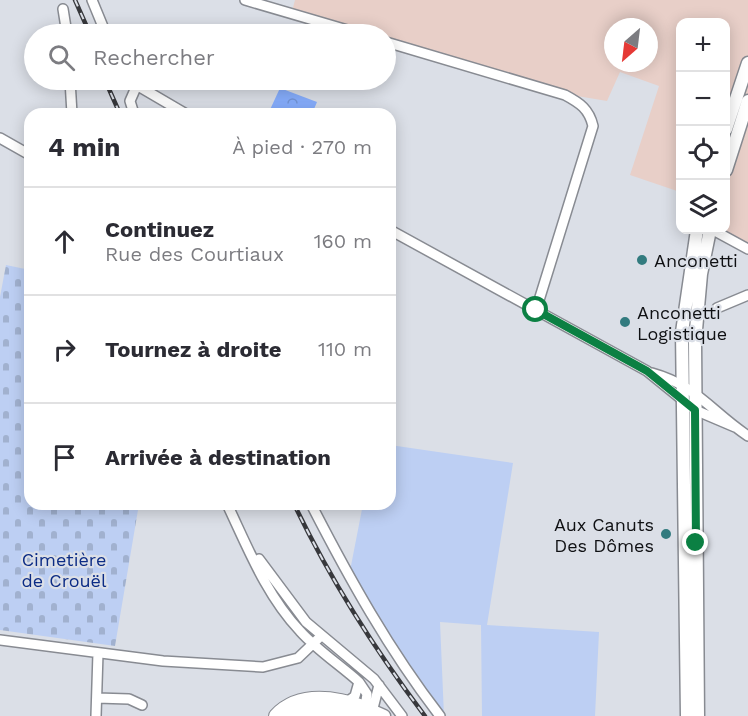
<!DOCTYPE html>
<html lang="fr">
<head>
<meta charset="utf-8">
<style>
  body { margin:0; font-family:"Work Sans",sans-serif; background:#f7f7f7; color:#2b2b33 }
  .controls { position:absolute; right:18px; top:18px; display:grid; overflow:hidden; border-radius:12px; box-shadow:0 3px 15px #0003 }
  .controls button { width:54px; height:54px; display:grid; place-items:center; padding:0; border:0; border-bottom:2px solid #e1e1e2; background:#fff; color:#2b2b33; font:30px sans-serif }
  .compass { position:absolute; left:604px; top:18px; width:54px; height:54px; border-radius:50%; background:#fff; box-shadow:0 3px 15px #0003; rotate:208deg }
  .stop { position:absolute; width:18px; height:18px; margin:-14px; border:4px solid #0b8043; border-radius:50%; background:#fff }
  .stop.end { background:#0b8043; border-color:#fff; box-shadow:0 2px 6px #0008 }
  .list { margin:0; padding:0; list-style:none }
  h2 { display:flex; justify-content:space-between; align-items:center; height:78px; margin:0; padding:0 24px; font-size:26px }
  h2 small { font-size:20px; font-weight:400; color:#7c7c81 }
  .list li { display:grid; grid-template-columns:39px 1fr auto; gap:18px; align-items:center; box-sizing:border-box; height:108px; padding:0 24px; border-top:2px solid #e1e1e2 }
  .list b { display:block; font-size:22px; white-space:nowrap }
  .list p { margin:0; font-size:20px; white-space:nowrap; color:#7c7c81 }
  .list em { font-size:20px; font-style:normal; color:#7c7c81 }
  .icon { flex:none; width:33px; height:33px; fill:none; stroke:currentColor; stroke-width:2; stroke-linecap:round; stroke-linejoin:round }
  .map { position:relative; flex:none; width:748px; height:716px; overflow:hidden }
  .search { position:absolute; background:#fff; box-shadow:0 3px 15px #0003; left:24px; top:24px; width:372px; height:66px; display:flex; align-items:center; gap:15px; box-sizing:border-box; padding:0 21px; border-radius:33px; color:#7c7c81; font-size:22px }
  .panel { position:absolute; background:#fff; box-shadow:0 3px 15px #0003; left:24px; top:108px; width:372px; height:402px; border-radius:18px }
  .map>svg:first-child { display:block }
  .commercial { fill:#e8cfc8; fill-rule:evenodd }
  .green { fill:#bdcff3 }
  .forest { fill:url(#forest-crowns) }
  .cemetery { fill:url(#cemetery-stones) }
  .lines { fill:none; stroke-linecap:round; stroke-linejoin:round }
  .minor-casing { stroke:#888b92; stroke-width:12 }
  .major-casing { stroke:#888b92; stroke-width:15 }
  .highway-casing { stroke:#888b92; stroke-width:16 }
  .minor { stroke:#fff; stroke-width:9 }
  .major { stroke:#fff; stroke-width:12 }
  .highway { stroke:#fff; stroke-width:14 }
  .rail-casing { stroke:#37383c; stroke-width:4.5 }
  .rail { stroke:#dbdfe7; stroke-width:2; stroke-dasharray:7; stroke-linecap:butt }
  .route { stroke:#0b8043; stroke-width:8 }
  .poi-dot { fill:#327b7f; stroke:#dbdfe7; stroke-width:2 }
  .labels { text-anchor:middle; dominant-baseline:central; stroke-width:4.5; stroke-linejoin:round; paint-order:stroke }
  .poi-label { font-size:18px; fill:#0f1013; stroke:#dbdfe7; text-anchor:start }
  .park-label { font-size:18px; fill:#0c2c85; stroke:#dbdfe7 }
</style>
</head>
<body>
<div class="map">
<svg width="748" height="716" viewBox="0 0 748 716">
  <defs>
    <pattern id="forest-crowns" width="20" height="18" patternUnits="userSpaceOnUse" patternTransform="scale(1.5)"><rect width="20" height="18" fill="#87aefd"/><path d="M2 6a3 3 0 1 1 6 0M12 15a3 3 0 1 1 6 0" fill="none" stroke="#7395d8"/></pattern>
    <pattern id="cemetery-stones" width="16" height="16" patternUnits="userSpaceOnUse" patternTransform="scale(1.5)"><rect width="16" height="16" fill="#bdcff3"/><path d="M2 7V4a2 2 0 0 1 4 0v3zM10 15v-3a2 2 0 0 1 4 0v3z" fill="#a1b1cf"/></pattern>
  </defs>
  <rect width="100%" height="100%" fill="#dbdfe7"/>
  <path class="commercial" d="M295,0H748V249L713,230H726V22H680V192L630,175L659,86L620,72L607,101L565,94L386,42V34H358L291,15ZM613,27H649V63H613Z"/>
  <path class="green" d="M390,445L513,463L487,625L599,632L595,716H482L481,625L440,622L444,716L418,683L350,571L363,504H390Z"/>
  <path class="forest" d="M280,88L317,102L312,114H268Z"/>
  <path class="cemetery" d="M6,265L30,270V504H139L115,646L0,630V297Z"/>
  <g class="lines">
    <defs>
      <path id="minor" d="M92,0L106,34
        M245,0L361,34
        M63,9L67,34
        M386,42L565,95C580,103 589,109 593,126L536,310
        M70,80L72,114
        M128,80L186,114
        M134,114L130,101L137,85
        M0,138L30,155
        M390,230L647,371L695,410L735,427
        M713,230L748,249
        M717,308L748,295
        M652,373C696,385 712,412 748,436
        M227,504C248,548 266,595 300,631C317,650 340,665 359,682L355,696L347,702
        M311,504C349,578 389,650 440,716
        M259,559L306,622L374,679L402,716
        M0,640L163,661L263,667L298,658L320,637
        M359,682L367,694L364,713
        M97,698L129,699L142,705
        M96,716L98,653
        M371,716L379,685"/>
      <path id="major" d="M726,129L748,63
        M726,170L748,101
        M366,708L384,716
        M687,716L682,332L697,230
        M698,716L695,341L701,274L710,230"/>
      <path id="highway" d="M276,716C299,691 337,698 366,708
        M291,716C313,706 335,708 357,716"/>
    </defs>
    <use href="#minor" class="minor-casing"/>
    <use href="#major" class="major-casing"/>
    <use href="#highway" class="highway-casing"/>
    <use href="#minor" class="minor"/>
    <use href="#major" class="major"/>
    <use href="#highway" class="highway"/>
    <defs>
      <path id="rail" d="M75,0L90,34
        M105,80L120,114
        M294,504C330,579 375,650 425,716"/>
    </defs>
    <use href="#rail" class="rail-casing"/>
    <use href="#rail" class="rail"/>
  </g>
  <g class="lines">
    <path class="route" d="M536,310L647,371L695,410L696,543"/>
  </g>
  <g class="poi-dot">
    <circle cx="642" cy="260" r="6"/>
    <circle cx="625" cy="322" r="6"/>
    <circle cx="666" cy="534" r="6"/>
  </g>
  <g class="labels">
    <g class="poi-label">
      <text x="654" y="260">Anconetti</text>
      <text x="637" y="312">Anconetti<tspan x="637" dy="21">Logistique</tspan></text>
      <text x="654" y="524" text-anchor="end">Aux Canuts<tspan x="654" dy="21">Des Dômes</tspan></text>
    </g>
    <g class="park-label">
      <text x="64" y="559">Cimetière<tspan x="64" dy="21">de Crouël</tspan></text>
    </g>
  </g>
</svg>
<div class="controls">
<button>+</button>
<button>−</button>
<button><svg class="icon" aria-label="locate" viewBox="0 0 24 24"><circle cx="12" cy="12" r="6"/><path d="M12 2v4M12 18v4M2 12h4M18 12h4"/></svg></button>
<button><svg class="icon" aria-label="layers" viewBox="0 0 24 24"><path d="M12 4l9 5-9 5-9-5zM3 14l9 5 9-5"/></svg></button>
</div>
<svg class="compass" viewBox="-18 -18 36 36"><path d="M0-13l5 13h-10z" fill="#e53935"/><path d="M0 13l5-13h-10z" fill="#7c7c81"/></svg>
<div class="stop" style="left:536px;top:310px"></div>
<div class="stop end" style="left:696px;top:543px"></div>
<div class="search"><svg class="icon" aria-label="search" viewBox="0 0 24 24"><circle cx="10" cy="10" r="6"/><path d="M15 15l6 6"/></svg>Rechercher</div>
<section class="panel">
<h2>4 min<small>À pied · 270 m</small></h2>
<ul class="list">
<li><svg class="icon" aria-label="ahead" viewBox="0 0 24 24"><path d="M12 20V5M6 11l6-6 6 6"/></svg><div><b>Continuez</b><p>Rue des Courtiaux</p></div><em>160 m</em></li>
<li><svg class="icon" aria-label="right" viewBox="0 0 24 24"><path d="M7 20v-9h11M14 6l5 5-5 5"/></svg><div><b>Tournez à droite</b></div><em>110 m</em></li>
<li><svg class="icon" aria-label="arrive" viewBox="0 0 24 24"><path d="M6 21V4h12l-3 4 3 4H6"/></svg><div><b>Arrivée à destination</b></div></li>
</ul>
</section>
</div>
</body>
</html>
